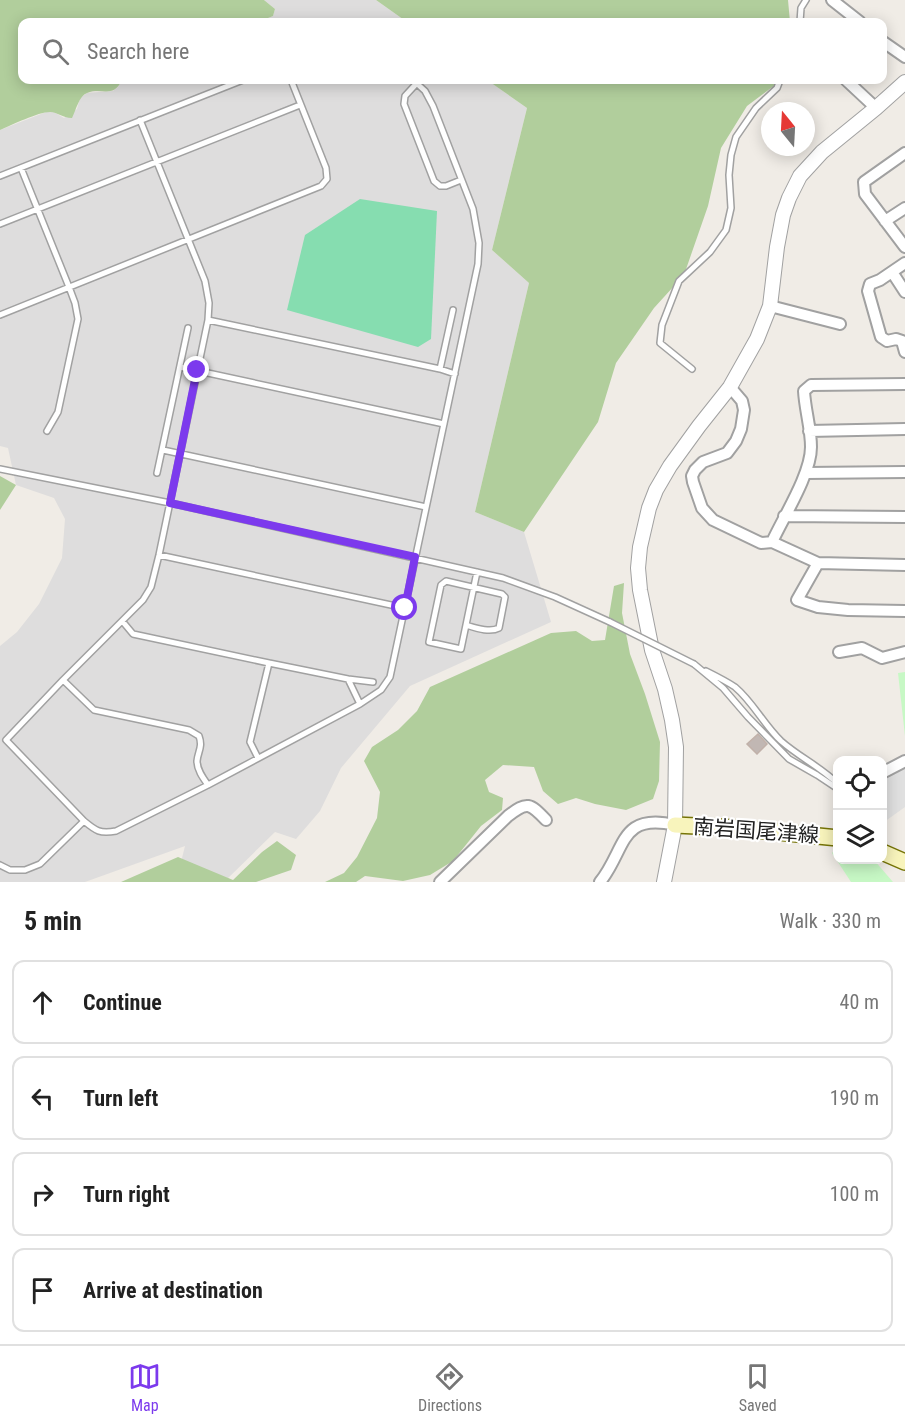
<!DOCTYPE html>
<html lang="en">
<head>
<meta charset="utf-8">
<style>
  body { margin:0; font-family:"Roboto Condensed","Noto Sans JP",sans-serif; background:#f2f2f2; color:#222 }
  .controls { position:absolute; right:18px; bottom:18px; display:grid; overflow:hidden; border-radius:12px; box-shadow:0 3px 15px #0003 }
  .controls button { width:54px; height:54px; display:grid; place-items:center; padding:0; border:0; border-bottom:2px solid #e0e0e0; background:#fff; color:#222; font:30px sans-serif }
  .compass { position:absolute; left:761px; top:102px; width:54px; height:54px; border-radius:50%; background:#fff; box-shadow:0 3px 15px #0003; rotate:342deg }
  .stop { position:absolute; width:18px; height:18px; margin:-14px; border:4px solid #7c3aed; border-radius:50%; background:#fff }
  .stop.end { background:#7c3aed; border-color:#fff; box-shadow:0 2px 6px #0008 }
  .list { margin:0; padding:0; list-style:none }
  h2 { display:flex; justify-content:space-between; align-items:center; height:78px; margin:0; padding:0 24px; font-size:26px }
  h2 small { font-size:20px; font-weight:400; color:#767676 }
  .list li { display:grid; grid-template-columns:39px 1fr auto; gap:18px; align-items:center; box-sizing:border-box; height:84px; margin:0 12px 12px; padding:0 12px; border:2px solid #e0e0e0; border-radius:12px }
  .list b { display:block; font-size:22px; white-space:nowrap }
  .list em { font-size:20px; font-style:normal; color:#767676 }
  .icon { flex:none; width:33px; height:33px; fill:none; stroke:currentColor; stroke-width:2; stroke-linecap:round; stroke-linejoin:round }
  .map { position:relative; flex:none; width:905px; height:882px; overflow:hidden }
  .search { position:absolute; background:#fff; box-shadow:0 3px 15px #0003; left:18px; right:18px; top:18px; height:66px; display:flex; align-items:center; gap:15px; box-sizing:border-box; padding:0 21px; border-radius:12px; color:#767676; font-size:22px }
  .sheet { height:462px; background:#fff }
  nav { display:flex; justify-content:space-around; align-items:center; box-sizing:border-box; height:84px; border-top:2px solid #e0e0e0; background:#fff; font-size:16px; color:#767676 }
  nav a { display:grid; justify-items:center; gap:3px }
  nav .on { color:#7c3aed }
  .map>svg:first-child { display:block }
  .residential { fill:#dedddd }
  .forest { fill:#b1ce9c }
  .park { fill:#c7f8c5 }
  .pitch { fill:#86ddb0 }
  .parking { fill:#e0e0e0 }
  .building { fill:#c1b7b3; stroke:#c1b1a9; stroke-width:1.5 }
  .lines { fill:none; stroke-linecap:round; stroke-linejoin:round }
  .service-casing { stroke:#a1a1a1; stroke-width:8 }
  .minor-casing { stroke:#a1a1a1; stroke-width:14 }
  .tertiary-casing { stroke:#a1a1a1; stroke-width:16 }
  .secondary-casing { stroke:#767407; stroke-width:18 }
  .service { stroke:#fff; stroke-width:5 }
  .minor { stroke:#fff; stroke-width:10 }
  .tertiary { stroke:#fff; stroke-width:14 }
  .secondary { stroke:#f8f4bc; stroke-width:15 }
  .service-bridge-casing { stroke:#a1a1a1; stroke-width:8; stroke-linecap:butt }
  .service-bridge { stroke:#fff; stroke-width:5 }
  .route { stroke:#7c3aed; stroke-width:8 }
  .labels { text-anchor:middle; dominant-baseline:central; stroke-width:4.5; stroke-linejoin:round; paint-order:stroke }
  .street-label { font-size:21px; fill:#202020; stroke:#fff }
</style>
</head>
<body>
<div class="map">
<svg width="905" height="882" viewBox="0 0 905 882">
  <rect width="100%" height="100%" fill="#f0ece6"/>
  <path class="residential" d="M264,0H376L407,22H258L273,16L275,9Z
    M122,80H487L527,108L492,250L529,283L475,512L524,532L551,622L410,686L341,768L320,811L296,839L275,832L224,882H176L185,846L85,882H0V646L17,632L39,604L62,558L65,519L54,498L16,485L8,448L0,446V130L46,112H54L64,118L77,109L80,98L87,93L113,91L118,87Z"/>
  <path class="forest" d="M0,0H264L275,9L273,16L258,22H22V80H122C113,99 102,87 87,93C79,96 76,110 72,118C62,118 58,112 50,112C38,112 12,125 0,130Z
    M376,0H788L790,22H407Z
    M487,80H779L775,85L747,106L721,148L708,206L684,275L654,308L616,363L598,422L524,532L475,512L529,283L492,250L527,108Z
    M0,476L16,485L0,510Z
    M624,583L622,613L630,654L645,694L660,742L659,781L653,799L626,810L595,804L576,798L558,804L543,791L534,767L503,765L485,780L489,792L503,798L502,810L481,826L453,861L430,875L403,881L365,876L356,882H325L344,873L357,857L377,818L380,792L364,761L372,747L398,730L417,711L430,687L551,633L576,631L592,641L605,640L614,586Z
    M277,841L296,855L291,870L256,882H121L178,857L233,880L262,852Z"/>
  <path class="park" d="M905,672V736L898,673Z
    M837,847L838,860H874L893,882H851L832,853Z"/>
  <path class="pitch" d="M360,199L437,211L431,339L418,347L287,310L305,235Z"/>
  <path class="parking" d="M905,766V807L884,822L883,827V781Z"/>
  <path class="building" d="M758,734L767,744L757,754L747,744Z"/>
  <g class="lines">
    <defs>
      <path id="service" d="M800,22L801,8L806,0
        M417,83L405,96L404,104L434,181L440,186H446L461,180
        M140,120L205,281L209,303L208,320L159,555L151,587L143,600L63,680L6,740L84,821C96,831 100,834 116,831L208,785L360,704L381,690L390,677L478,264L479,243L473,209L433,106L425,91L413,80
        M21,168L69,287L75,303L78,319L58,412L47,431
        M0,176L243,80
        M0,224L300,105
        M0,315L321,186L327,179L326,168L291,80
        M208,320L440,369L455,374
        M180,367L444,424
        M440,369L453,310
        M692,369L660,343L662,325L679,281L710,252L726,230L731,208L729,175L731,155L736,137L756,108L777,88L780,80
        M163,450L426,507
        M0,469L170,503L503,578L555,597L610,622
        M157,473L188,328
        M159,555L405,608
        M123,622L133,634L269,663L348,679L360,704
        M466,625C476,628 490,633 499,628L505,597L502,594L446,581L441,585L429,642L461,649L477,572
        M694,664L723,688L748,717L789,759L817,775L838,789
        M706,671C716,676 726,681 735,687C753,702 764,725 781,741C799,757 821,767 838,784
        M348,679L373,682
        M63,680L94,710L189,730L199,736C203,747 198,751 197,761C197,770 203,778 208,785
        M258,758L250,742L269,663
        M0,865L10,870H25L40,864L84,821"/>
      <path id="minor" d="M832,0L860,22
        M882,41L905,57
        M846,80L876,108
        M905,153L864,182L865,194L905,247
        M885,221L905,208
        M905,263L880,280L870,284L868,291L881,337L887,341L896,339L902,341L905,352
        M892,272L905,292
        M770,306L840,324
        M730,387L742,401L744,410L741,429L736,441L727,453L703,462L695,470L692,476L693,482L702,508L713,520L761,543L772,542L818,563L905,565
        M809,431L905,429
        M806,473L905,472
        M784,516L905,517
        M772,542C784,516 811,474 811,447C811,428 805,410 804,391L811,385L905,384
        M818,563L797,600L818,607L848,610L905,611
        M839,652L862,648L882,658L905,652
        M882,773L905,761
        M440,882L508,816C527,801 530,803 546,820
        M600,882C626,850 619,812 675,825"/>
      <path id="tertiary" d="M664,882L675,825L676,747L672,720L665,689L652,650L640,590L638,568L640,547L649,508L656,490L670,466L699,426L730,387L757,339L770,306L777,247L783,215L789,198L800,176L822,152L876,108L905,82"/>
      <path id="secondary" d="M675,825L738,828L838,838
        M882,852L905,862"/>
    </defs>
    <use href="#service" class="service-casing"/>
    <use href="#minor" class="minor-casing"/>
    <use href="#tertiary" class="tertiary-casing"/>
    <use href="#secondary" class="secondary-casing"/>
    <use href="#service" class="service"/>
    <use href="#minor" class="minor"/>
    <use href="#tertiary" class="tertiary"/>
    <use href="#secondary" class="secondary"/>
    <defs>
      <path id="service-bridge" d="M610,622L694,664"/>
    </defs>
    <use href="#service-bridge" class="service-bridge-casing"/>
    <use href="#service-bridge" class="service-bridge"/>
  </g>
  <g class="lines">
    <path class="route" d="M197,370L170,503L415,557L405,608"/>
  </g>
  <g class="labels">
    <g class="street-label">
      <text transform="translate(756 831) rotate(4)">南岩国尾津線</text>
    </g>
  </g>
</svg>
<div class="controls">
<button><svg class="icon" aria-label="locate" viewBox="0 0 24 24"><circle cx="12" cy="12" r="6"/><path d="M12 2v4M12 18v4M2 12h4M18 12h4"/></svg></button>
<button><svg class="icon" aria-label="layers" viewBox="0 0 24 24"><path d="M12 4l9 5-9 5-9-5zM3 14l9 5 9-5"/></svg></button>
</div>
<svg class="compass" viewBox="-18 -18 36 36"><path d="M0-13l5 13h-10z" fill="#e53935"/><path d="M0 13l5-13h-10z" fill="#767676"/></svg>
<div class="stop" style="left:405px;top:608px"></div>
<div class="stop end" style="left:197px;top:370px"></div>
<div class="search"><svg class="icon" aria-label="search" viewBox="0 0 24 24"><circle cx="10" cy="10" r="6"/><path d="M15 15l6 6"/></svg>Search here</div>
</div>
<section class="sheet">
<h2>5 min<small>Walk · 330 m</small></h2>
<ul class="list">
<li><svg class="icon" aria-label="ahead" viewBox="0 0 24 24"><path d="M12 20V5M6 11l6-6 6 6"/></svg><div><b>Continue</b></div><em>40 m</em></li>
<li><svg class="icon" aria-label="left" viewBox="0 0 24 24"><path d="M17 20v-9H6M10 6l-5 5 5 5"/></svg><div><b>Turn left</b></div><em>190 m</em></li>
<li><svg class="icon" aria-label="right" viewBox="0 0 24 24"><path d="M7 20v-9h11M14 6l5 5-5 5"/></svg><div><b>Turn right</b></div><em>100 m</em></li>
<li><svg class="icon" aria-label="arrive" viewBox="0 0 24 24"><path d="M6 21V4h12l-3 4 3 4H6"/></svg><div><b>Arrive at destination</b></div></li>
</ul>
</section>
<nav>
<a class="on"><svg class="icon" aria-label="map" viewBox="0 0 24 24"><path d="M3 6l6-2 6 2 6-2v14l-6 2-6-2-6 2zM9 4v14M15 6v14"/></svg>Map</a>
<a><svg class="icon" aria-label="directions" viewBox="0 0 24 24"><path d="M12 3l9 9-9 9-9-9zM9 14v-3h6M13 9l2 2-2 2"/></svg>Directions</a>
<a><svg class="icon" aria-label="saved" viewBox="0 0 24 24"><path d="M7 4h10v16l-5-4-5 4z"/></svg>Saved</a>
</nav>
</body>
</html>
